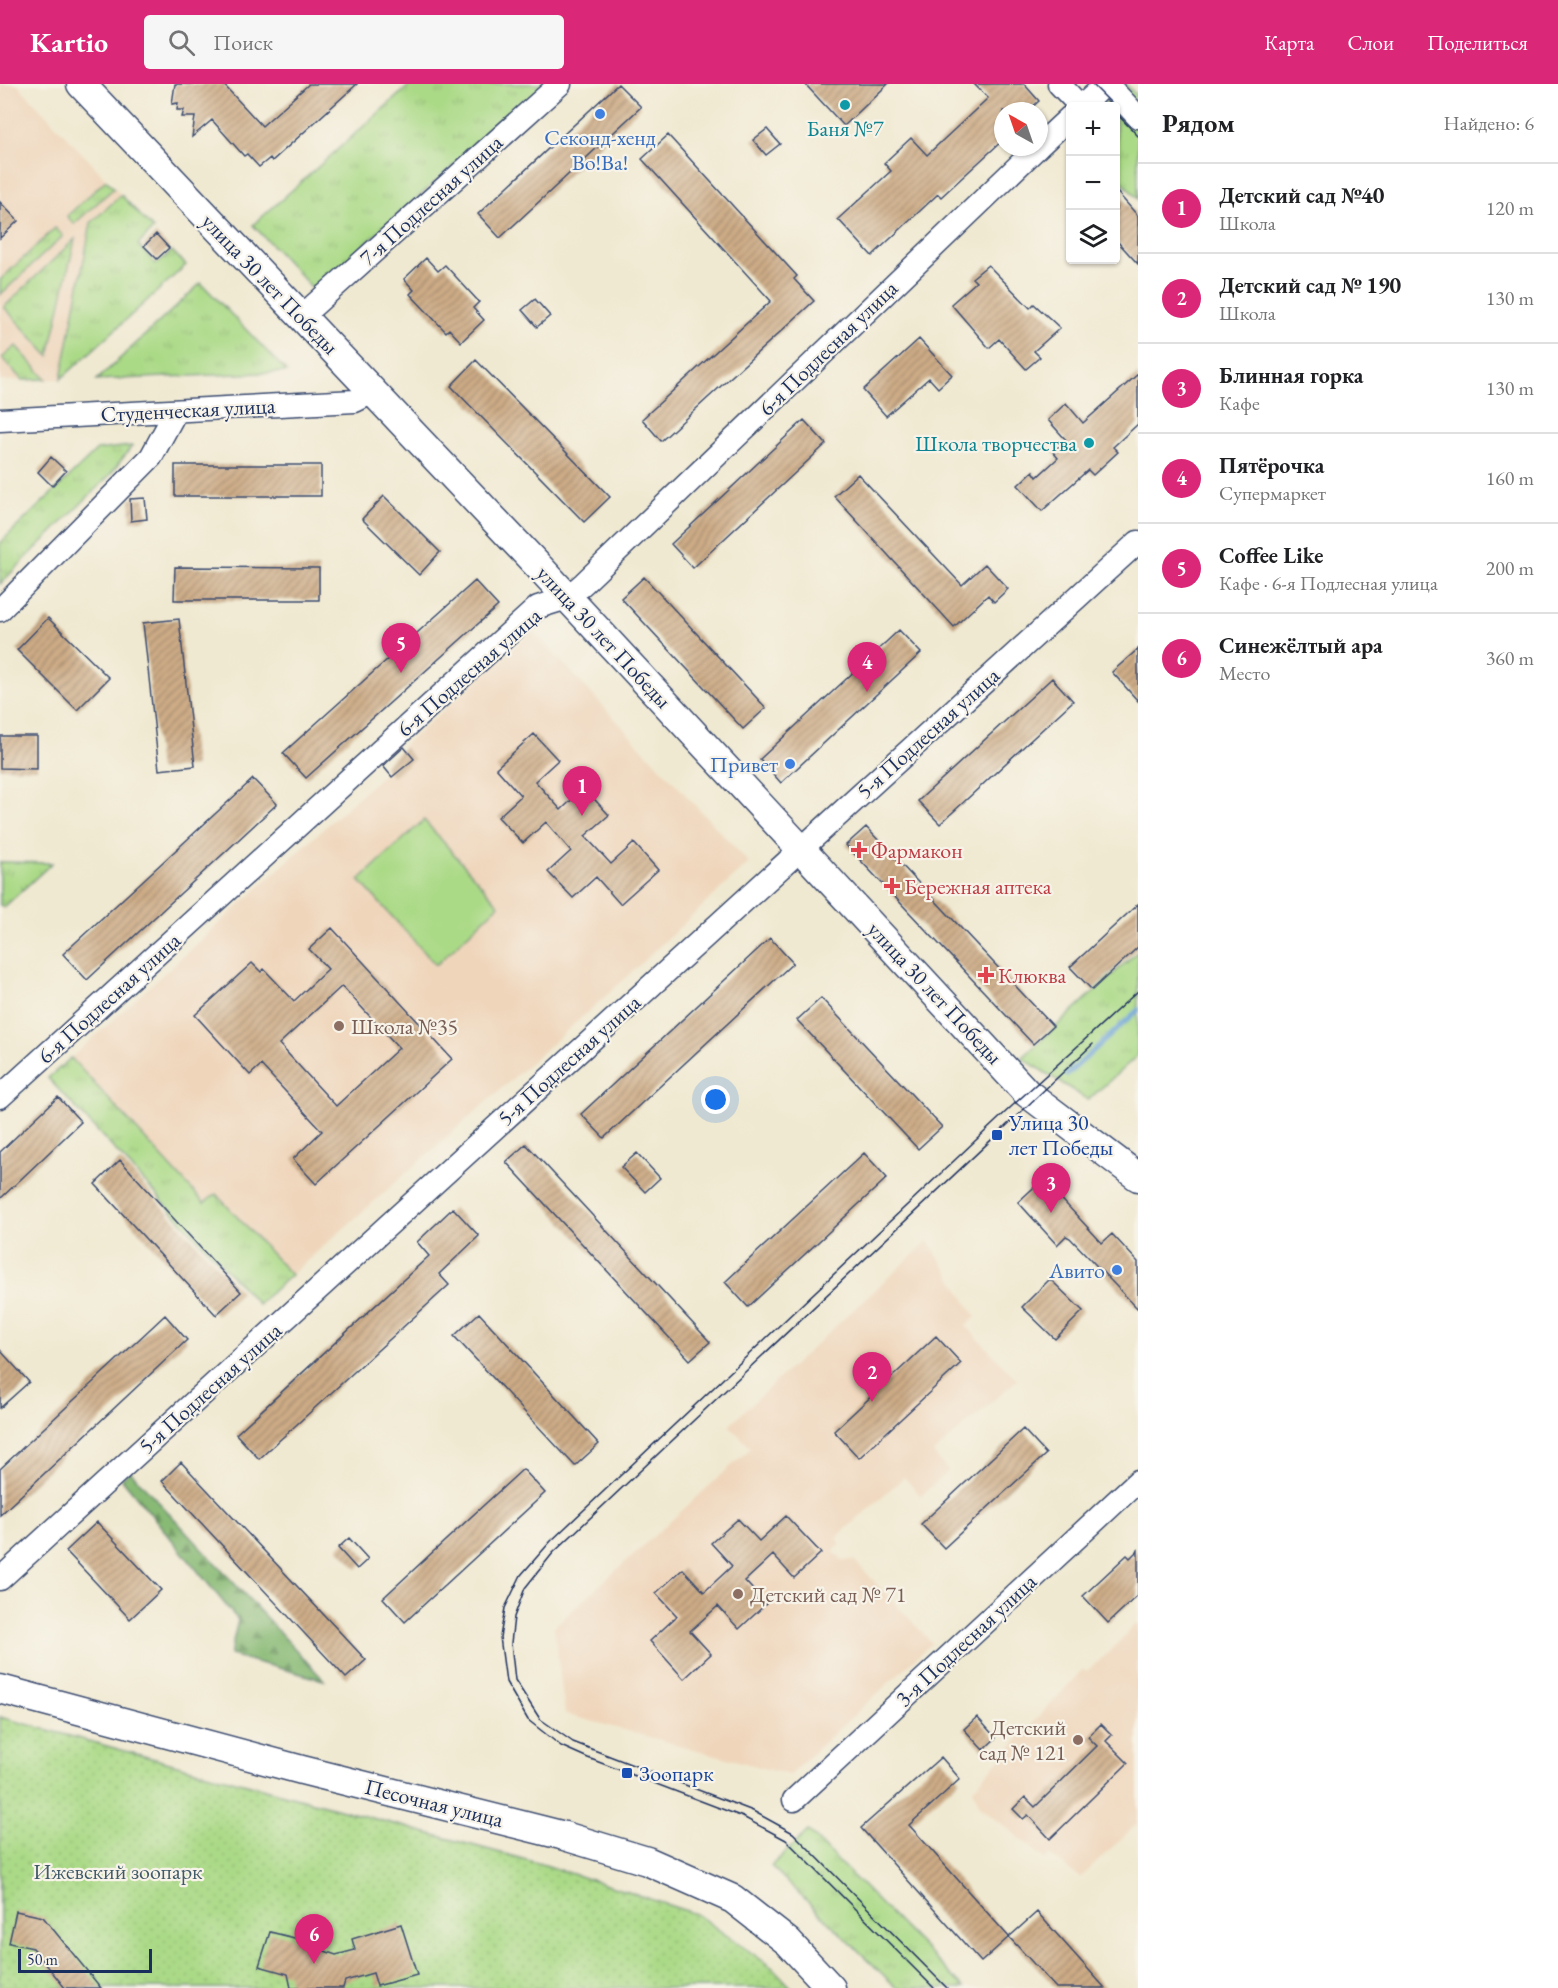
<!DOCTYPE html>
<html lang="ru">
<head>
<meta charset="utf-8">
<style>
  body { margin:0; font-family:"EB Garamond",serif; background:#f6f6f6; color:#202124 }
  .controls { position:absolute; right:18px; top:18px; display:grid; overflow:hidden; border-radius:6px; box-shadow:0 2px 4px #0004 }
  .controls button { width:54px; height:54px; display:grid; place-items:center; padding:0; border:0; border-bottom:2px solid #e0e0e0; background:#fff; color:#202124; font:30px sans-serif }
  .compass { position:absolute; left:994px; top:18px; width:54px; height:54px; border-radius:50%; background:#fff; box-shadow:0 2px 4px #0004; rotate:320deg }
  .scale { position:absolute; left:18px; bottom:15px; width:134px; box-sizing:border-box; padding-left:6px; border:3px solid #1b2f5e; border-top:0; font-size:16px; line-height:21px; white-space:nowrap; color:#1b2f5e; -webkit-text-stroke:4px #f7f3e8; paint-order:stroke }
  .you { position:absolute; left:716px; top:1016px; width:21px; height:21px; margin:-15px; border:4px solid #fff; border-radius:50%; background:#1a73e8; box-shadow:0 0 0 9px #1a73e833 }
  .badge { display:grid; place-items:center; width:39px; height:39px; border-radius:50%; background:#db2777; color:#fff; font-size:20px; font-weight:700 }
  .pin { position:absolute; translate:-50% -50px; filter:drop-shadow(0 2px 3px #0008) }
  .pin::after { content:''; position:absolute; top:32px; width:21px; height:18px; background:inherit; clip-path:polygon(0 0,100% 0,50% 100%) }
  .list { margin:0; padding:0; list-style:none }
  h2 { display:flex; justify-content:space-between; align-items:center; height:78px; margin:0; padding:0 24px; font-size:26px }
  h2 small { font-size:20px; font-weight:400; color:#757577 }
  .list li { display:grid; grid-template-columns:39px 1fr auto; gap:18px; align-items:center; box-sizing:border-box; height:90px; padding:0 24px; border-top:2px solid #e0e0e0 }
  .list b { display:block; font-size:22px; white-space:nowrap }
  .list p { margin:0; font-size:20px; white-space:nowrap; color:#757577 }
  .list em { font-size:20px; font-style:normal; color:#757577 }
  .icon { flex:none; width:33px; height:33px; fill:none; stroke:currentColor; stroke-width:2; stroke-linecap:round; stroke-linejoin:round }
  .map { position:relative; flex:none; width:1138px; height:1904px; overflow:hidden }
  header { display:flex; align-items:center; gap:36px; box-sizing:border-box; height:84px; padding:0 30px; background:#db2777; color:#fff }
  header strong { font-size:28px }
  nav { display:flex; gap:33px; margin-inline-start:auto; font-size:21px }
  .search { width:420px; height:54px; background:#f6f6f6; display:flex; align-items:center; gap:15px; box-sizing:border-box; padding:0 21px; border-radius:6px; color:#757577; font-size:22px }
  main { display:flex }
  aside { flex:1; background:#fff }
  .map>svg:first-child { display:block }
  .built { fill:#efd6bb }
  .grass { fill:url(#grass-tufts); stroke:#638472; stroke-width:1.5 }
  .forest { fill:url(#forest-firs); stroke:#527469; stroke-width:1.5 }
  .park { fill:url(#park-dots); stroke:#638472; stroke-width:1.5 }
  .pitch { fill:#abda87; stroke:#638472; stroke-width:1.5 }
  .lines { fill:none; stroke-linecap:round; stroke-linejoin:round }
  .stream { stroke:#65a0d5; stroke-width:5 }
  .building { fill:url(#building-hatch); fill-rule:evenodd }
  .minor-casing { stroke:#3b4b6f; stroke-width:25 }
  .major-casing { stroke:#3b4b6f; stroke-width:31 }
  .minor { stroke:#fff; stroke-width:22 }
  .major { stroke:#fff; stroke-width:28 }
  .tram { stroke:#1b2f5e; stroke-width:1.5 }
  .culture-dot { fill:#0f9aa8; stroke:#f7f3e8; stroke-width:2 }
  .shop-dot { fill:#3f7fe0; stroke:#f7f3e8; stroke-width:2 }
  .health-dot { fill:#e0444e; stroke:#f7f3e8; stroke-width:2 }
  .education-dot { fill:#8d6e63; stroke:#f7f3e8; stroke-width:2 }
  .transit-dot { fill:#1a4fb4; stroke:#f7f3e8; stroke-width:2 }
  .labels { text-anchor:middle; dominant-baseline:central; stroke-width:4.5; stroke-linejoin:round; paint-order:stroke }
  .culture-label { font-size:22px; fill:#0d838f; stroke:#f7f3e8 }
  .shop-label { font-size:22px; fill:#366cbe; stroke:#f7f3e8; text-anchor:end }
  .street-label { font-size:22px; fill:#1b2f5e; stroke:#f7f3e8 }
  .health-label { font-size:22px; fill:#be3a42; stroke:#f7f3e8; text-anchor:start }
  .education-label { font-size:22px; fill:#785e54; stroke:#f7f3e8; text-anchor:start }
  .transit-label { font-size:22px; fill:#164399; stroke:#f7f3e8; text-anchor:start }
  .park-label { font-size:22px; fill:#3f5a68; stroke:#f7f3e8 }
</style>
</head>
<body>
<header>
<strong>Kartio</strong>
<div class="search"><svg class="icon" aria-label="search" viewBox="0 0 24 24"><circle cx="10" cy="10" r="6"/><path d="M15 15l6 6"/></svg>Поиск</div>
<nav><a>Карта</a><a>Слои</a><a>Поделиться</a></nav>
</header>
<main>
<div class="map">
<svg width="1138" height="1904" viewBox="0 0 1138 1904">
  <defs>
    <pattern id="grass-tufts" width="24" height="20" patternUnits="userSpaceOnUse" patternTransform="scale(1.5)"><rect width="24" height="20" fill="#abda87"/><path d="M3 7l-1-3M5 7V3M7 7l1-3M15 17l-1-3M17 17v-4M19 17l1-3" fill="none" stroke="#93bb77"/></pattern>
    <pattern id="forest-firs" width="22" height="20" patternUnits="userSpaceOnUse" patternTransform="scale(1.5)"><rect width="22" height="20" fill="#88ba74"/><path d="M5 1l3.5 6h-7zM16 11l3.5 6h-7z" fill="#6e9862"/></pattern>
    <pattern id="park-dots" width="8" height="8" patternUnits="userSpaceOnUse" patternTransform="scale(1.5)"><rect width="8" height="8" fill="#abda87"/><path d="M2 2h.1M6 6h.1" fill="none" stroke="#93bb77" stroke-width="1.8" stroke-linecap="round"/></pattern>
    <pattern id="building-hatch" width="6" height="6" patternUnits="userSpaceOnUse" patternTransform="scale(1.5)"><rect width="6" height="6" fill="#cdac86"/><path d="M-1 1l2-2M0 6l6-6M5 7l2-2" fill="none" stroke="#a68c71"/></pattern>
  </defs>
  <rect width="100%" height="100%" fill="#f7f3e8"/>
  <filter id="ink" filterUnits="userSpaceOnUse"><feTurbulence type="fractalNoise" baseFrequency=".0167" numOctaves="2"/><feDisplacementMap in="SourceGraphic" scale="12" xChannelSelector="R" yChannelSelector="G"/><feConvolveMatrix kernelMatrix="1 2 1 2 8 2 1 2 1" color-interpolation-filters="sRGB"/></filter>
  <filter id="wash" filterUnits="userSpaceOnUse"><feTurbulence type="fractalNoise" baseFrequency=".008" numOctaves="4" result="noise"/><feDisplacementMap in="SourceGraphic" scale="24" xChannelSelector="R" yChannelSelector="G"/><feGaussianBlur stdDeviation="1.35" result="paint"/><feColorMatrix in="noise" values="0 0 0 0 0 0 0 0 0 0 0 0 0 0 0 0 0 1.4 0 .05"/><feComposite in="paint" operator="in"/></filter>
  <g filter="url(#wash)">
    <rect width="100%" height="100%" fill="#f0e9d1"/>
    <path class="built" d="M0,0H17L153,145L138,160L156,180L172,167L186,181L61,295L0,297Z
      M533,547L749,779L608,910L291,1191L216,1111L205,1119L71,974L387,687L392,693L414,675L403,662Z
      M928,1157L976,1233L966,1242L1017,1296L933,1369L948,1387L921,1412L904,1393L836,1454L841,1460L833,1467L842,1476H854L932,1559L789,1691L565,1630L554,1543L751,1364L729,1341Z
      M1138,1538V1739L1080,1794L1050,1771L1045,1775L980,1722L973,1705L1082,1586L1087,1587L1107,1570Z"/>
    <path class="grass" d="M411,0H545L314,206L253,141Z
      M1126,0L1138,13V115L1116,91V22H1102Z
      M106,96L114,104L74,140L67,132Z
      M121,111L153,145L138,161L156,180L172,167L186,181L61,295L91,139Z
      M55,144L63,152L0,211V196Z
      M75,155L49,272L4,223Z
      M201,199L287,288L97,296Z
      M16,262L46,295L22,296L2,274Z
      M132,362L110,391L0,500V459L97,366Z
      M0,778L52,779L4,823L0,821Z
      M1138,867V971L1088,1016L1022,974Z
      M71,974L204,1119L216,1110L291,1191L258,1220L48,994Z
      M808,1747L964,1904H897L771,1782Z"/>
    <path class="forest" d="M130,1387L324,1596L230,1571L238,1536L122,1395Z"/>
    <path class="park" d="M0,1633L545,1781L696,1830L773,1884L792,1904H0Z"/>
    <path class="pitch" d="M424,736L499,821L436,881L359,796Z"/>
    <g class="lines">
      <path class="stream" d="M1067,991L1138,926"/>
    </g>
    <g id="blocks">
      <path class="building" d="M175,0H223L262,42L309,0H357L272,77L270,74L259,83L247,70L244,72L212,36L192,53L195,33H182L184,26H177L178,19L172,20Z
        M618,0L641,23L500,154L478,130Z
        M805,0H888L844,42Z
        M974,0H1024L1039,17L1028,27H1003V56L941,113L938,110L872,172L838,135L891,87L884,79L911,54L927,71L988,14Z
        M767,45L780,60L766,71L753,56Z
        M668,51L797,192L794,195L814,217L661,357L642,335L771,217L642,75Z
        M1116,107L1138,132V180L1116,156Z
        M0,118L18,137L0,154Z
        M156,150L169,164L157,175L144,162Z
        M426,174L438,187L445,181L479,218L473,224L484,236L461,258L449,245L446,248L410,210L414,206L404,195Z
        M988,181L1030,224L1034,220L1060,244L1034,267L1040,273L1026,285L999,255L989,264L951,220L976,198L972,194Z
        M535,215L550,232L537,243L522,226Z
        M919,255L952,291L938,304L929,294L886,332L863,306Z
        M476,276L610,413L584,438L451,302Z
        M1138,290V340L1113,363L1118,368L1093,391L1088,386L1042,427L1018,401L1033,387L1037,393L1058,374L1053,368L1066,356L1048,336L1066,319L1083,339Z
        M804,336L826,360L693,484L671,460Z
        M51,373L66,387L52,402L38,388Z
        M175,381H321V412H175Z
        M858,390L962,501L985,480L1008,505L994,518L988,511L954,543L834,412Z
        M384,412L440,468L419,491L362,435Z
        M145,414L147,435L131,437L130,415Z
        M175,483L319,484V516H174Z
        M644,493L766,624L743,645L621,514Z
        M475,497L498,522L306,694L283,669Z
        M48,534L109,594L77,626L17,566Z
        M179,535L195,682L159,686L143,539Z
        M899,546L921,569L781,699L760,675Z
        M1138,565V617L1112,588Z
        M1052,594L1073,617L940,740L918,717Z
        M534,650L558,676L535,697L561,726L584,704L609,731L585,752L611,780L634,759L658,786L620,820L596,793L573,814L548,788L571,767L546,738L523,759L498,733L521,712L496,684Z
        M0,652H37V685L0,684Z
        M404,663L414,675L392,693L383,682Z
        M253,695L277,720L87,896L63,870Z
        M866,743L1053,942L1033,960L846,761Z
        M1138,820V863L1092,906L1070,883Z
        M332,844L452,975L316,1100L293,1075L322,1047L261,981L250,991L195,931L252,879L261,888L264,885L294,917L328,885L309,865ZM342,902L399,964L336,1022L279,960Z
        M770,854L793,879L604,1054L581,1030Z
        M821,914L942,1043L918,1065L797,936Z
        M58,1013L81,1038L0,1115V1068Z
        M526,1060L710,1258L690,1276L506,1078Z
        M637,1069L660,1094L645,1108L621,1083Z
        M864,1069L887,1094L748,1223L725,1198Z
        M120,1076L241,1208L216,1231L95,1100Z
        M1043,1095L1102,1159L1112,1150L1138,1178V1225L1070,1154L1066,1152L1057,1161L1018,1118Z
        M453,1124L479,1152L439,1190L449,1201L259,1375L236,1350L429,1172L417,1158Z
        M1050,1195L1083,1227L1055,1255L1022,1223Z
        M479,1229L599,1360L575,1382L454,1252Z
        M165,1231L187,1256L0,1431V1385Z
        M936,1252L961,1279L859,1374L834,1347Z
        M0,1266L29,1298L0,1324Z
        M1023,1345L1046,1370L944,1464L921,1440Z
        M181,1378L366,1576L346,1594L162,1397Z
        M523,1385L545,1409L405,1538L383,1514Z
        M786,1432L821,1469L794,1494L773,1471L745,1497L766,1520L739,1545L718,1522L690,1547L711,1570L684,1595L650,1557L677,1532L656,1509L683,1485L704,1508L732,1482L711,1459L738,1435L759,1457Z
        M97,1438L161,1506L130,1535L66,1467Z
        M349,1454L368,1475L357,1485L338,1464Z
        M1138,1466V1511L1108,1539L1083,1512L1127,1471L1130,1474Z
        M977,1633L996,1654L983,1666L964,1645Z
        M1101,1640L1112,1651L1106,1657L1128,1679L1050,1755L1028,1731L1023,1735L1013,1725L1025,1713L1035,1723L1097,1662L1088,1653Z
        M941,1673L960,1695L909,1741L1009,1853L981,1878L861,1744Z
        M16,1827L43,1833L101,1904H65L33,1864L9,1859Z
        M1037,1828L1105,1904H1056L1009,1853Z
        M401,1840L417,1891L377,1902L373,1889L345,1897L343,1904H291L288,1890L259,1882L270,1848L311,1858L310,1862L336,1871L355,1866L352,1855Z"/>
    </g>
  </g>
  <g filter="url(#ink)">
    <use href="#blocks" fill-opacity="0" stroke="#3b4b6f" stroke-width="1.5"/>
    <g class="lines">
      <defs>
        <path id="minor" d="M1059,0L1080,22
          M1107,0L1138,33
          M1082,22L1106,0
          M1039,62L1070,33
          M301,233L560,0
          M0,336L355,317L373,308
          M0,526L151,373L176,327
          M0,1013L538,523L567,514L584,499L1038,63
          M0,1495L1138,458
          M794,1716L1138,1397"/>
        <path id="major" d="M81,0L542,486L1027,1009L1138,1093
          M0,1605L302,1686L561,1751L647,1777L733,1815L788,1858L831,1904"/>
      </defs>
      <use href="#minor" class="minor-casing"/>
      <use href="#major" class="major-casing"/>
      <use href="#minor" class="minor"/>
      <use href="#major" class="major"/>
      <path class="tram" d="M1092,0L1114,22
        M1116,29L1138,52
        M934,1904L786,1756L743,1733L588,1674L561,1662L528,1636L506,1598L500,1553L505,1524L521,1491L551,1457L1011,1023L1138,907
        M947,1904L793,1749L753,1727L573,1658L540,1635L515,1596L511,1559L514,1533L525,1504L553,1469L1093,960"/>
    </g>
  </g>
  <g class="culture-dot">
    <circle cx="845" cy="21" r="6"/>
    <circle cx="1089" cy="359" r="6"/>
  </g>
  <g class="shop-dot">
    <circle cx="600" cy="30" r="6"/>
    <circle cx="790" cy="680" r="6"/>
    <circle cx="1117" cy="1186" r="6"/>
  </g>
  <g class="health-dot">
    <path d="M856 757h6v6h6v6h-6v6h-6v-6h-6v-6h6z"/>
    <path d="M889 793h6v6h6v6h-6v6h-6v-6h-6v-6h6z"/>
    <path d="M983 882h6v6h6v6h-6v6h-6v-6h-6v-6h6z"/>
  </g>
  <g class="education-dot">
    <circle cx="339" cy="942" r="6"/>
    <circle cx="738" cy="1510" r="6"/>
    <circle cx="1078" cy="1656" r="6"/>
  </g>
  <g class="transit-dot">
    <rect x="991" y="1045" width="12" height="12" rx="3"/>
    <rect x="621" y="1683" width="12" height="12" rx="3"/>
  </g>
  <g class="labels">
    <g class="culture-label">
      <text x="845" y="44">Баня №7</text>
      <text x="1077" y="359" text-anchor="end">Школа творчества</text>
    </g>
    <g class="shop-label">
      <text x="600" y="53" text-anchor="middle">Секонд-хенд<tspan x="600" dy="25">Во!Ва!</tspan></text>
      <text x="778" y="680">Привет</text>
      <text x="1105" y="1186">Авито</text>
    </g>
    <g class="street-label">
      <text transform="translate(431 116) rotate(-42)">7-я Подлесная улица</text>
      <text transform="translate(270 200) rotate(46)">улица 30 лет Победы</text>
      <text transform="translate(828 264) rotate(-44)">6-я Подлесная улица</text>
      <text transform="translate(188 326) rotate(-3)">Студенческая улица</text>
      <text transform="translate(604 553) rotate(47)">улица 30 лет Победы</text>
      <text transform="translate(469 588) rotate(-41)">6-я Подлесная улица</text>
      <text transform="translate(928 649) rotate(-42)">5-я Подлесная улица</text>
      <text transform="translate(935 909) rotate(47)">улица 30 лет Победы</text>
      <text transform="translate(109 914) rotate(-42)">6-я Подлесная улица</text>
      <text transform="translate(569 976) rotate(-42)">5-я Подлесная улица</text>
      <text transform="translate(210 1304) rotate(-42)">5-я Подлесная улица</text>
      <text transform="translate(966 1556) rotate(-43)">3-я Подлесная улица</text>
      <text transform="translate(434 1719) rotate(14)">Песочная улица</text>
    </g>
    <g class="health-label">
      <text x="871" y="766">Фармакон</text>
      <text x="904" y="802">Бережная аптека</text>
      <text x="998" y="891">Клюква</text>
    </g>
    <g class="education-label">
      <text x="351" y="942">Школа №35</text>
      <text x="750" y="1510">Детский сад № 71</text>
      <text x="1066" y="1643" text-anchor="end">Детский<tspan x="1066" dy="25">сад № 121</tspan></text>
    </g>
    <g class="transit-label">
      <text x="1009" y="1038">Улица 30<tspan x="1009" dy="25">лет Победы</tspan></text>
      <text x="639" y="1689">Зоопарк</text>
    </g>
    <g class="park-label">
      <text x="118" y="1787">Ижевский зоопарк</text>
    </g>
  </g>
</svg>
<div class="controls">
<button>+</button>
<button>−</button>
<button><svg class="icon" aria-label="layers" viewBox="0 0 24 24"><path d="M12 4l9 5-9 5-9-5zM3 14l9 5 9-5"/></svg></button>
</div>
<svg class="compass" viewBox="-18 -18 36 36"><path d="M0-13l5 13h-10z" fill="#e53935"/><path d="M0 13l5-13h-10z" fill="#757577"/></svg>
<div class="scale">50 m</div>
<div class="you"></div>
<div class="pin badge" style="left:582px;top:732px">1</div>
<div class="pin badge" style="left:872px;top:1318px">2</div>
<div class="pin badge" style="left:1051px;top:1129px">3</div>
<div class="pin badge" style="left:867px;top:608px">4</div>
<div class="pin badge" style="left:401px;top:589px">5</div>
<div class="pin badge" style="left:314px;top:1880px">6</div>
</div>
<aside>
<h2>Рядом<small>Найдено: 6</small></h2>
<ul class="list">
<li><span class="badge">1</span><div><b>Детский сад №40</b><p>Школа</p></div><em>120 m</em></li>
<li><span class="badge">2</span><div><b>Детский сад № 190</b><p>Школа</p></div><em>130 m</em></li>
<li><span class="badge">3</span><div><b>Блинная горка</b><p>Кафе</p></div><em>130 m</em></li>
<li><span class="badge">4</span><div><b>Пятёрочка</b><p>Супермаркет</p></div><em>160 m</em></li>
<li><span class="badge">5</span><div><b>Coffee Like</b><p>Кафе · 6-я Подлесная улица</p></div><em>200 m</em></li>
<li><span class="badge">6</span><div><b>Синежёлтый ара</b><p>Место</p></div><em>360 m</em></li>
</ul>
</aside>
</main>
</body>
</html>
